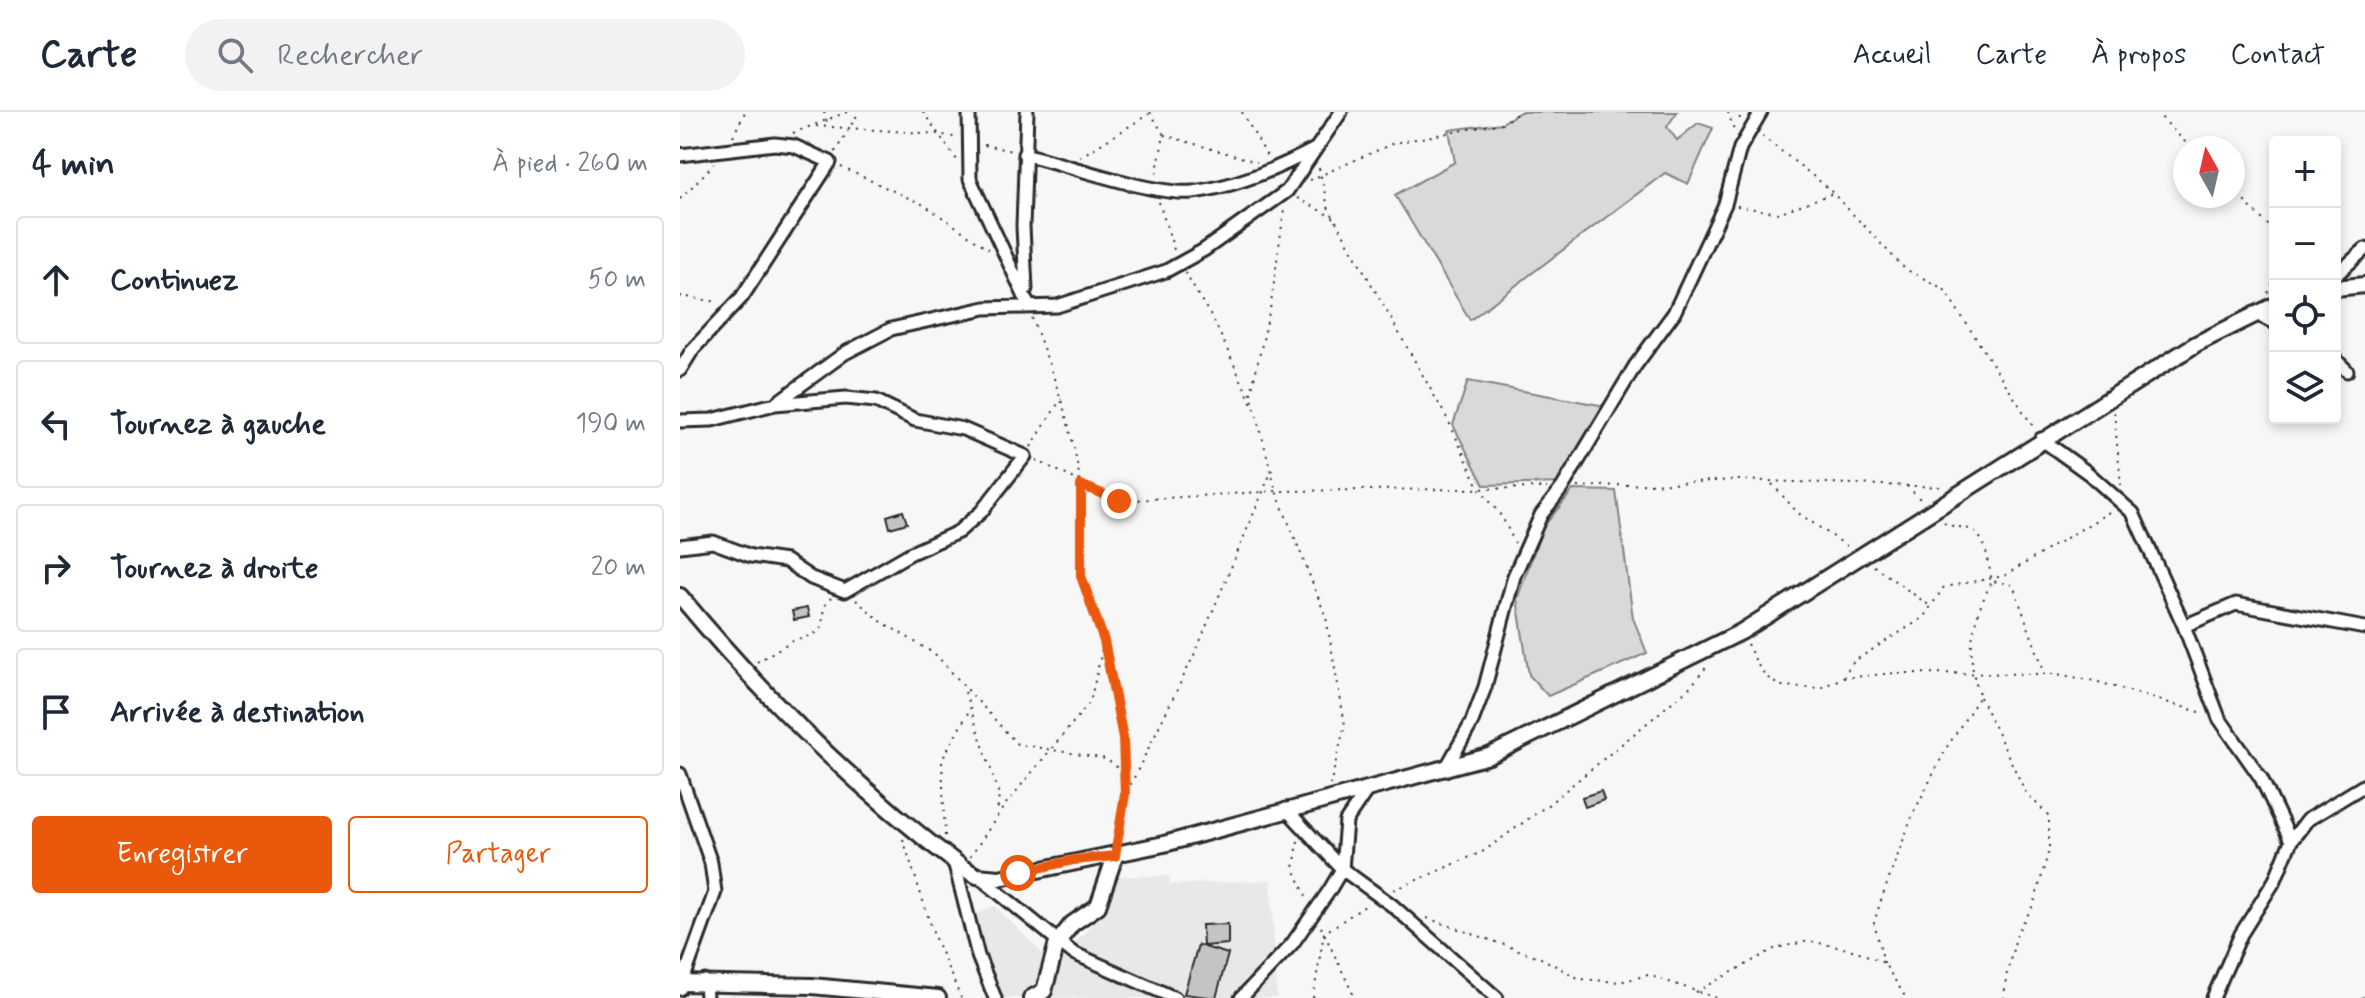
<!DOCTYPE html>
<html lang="fr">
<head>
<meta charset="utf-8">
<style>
  body { margin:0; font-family:Mynerve,sans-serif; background:#f2f2f3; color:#1f2937 }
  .controls { position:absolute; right:24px; top:24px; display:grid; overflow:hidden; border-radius:8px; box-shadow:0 4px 12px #0003 }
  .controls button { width:72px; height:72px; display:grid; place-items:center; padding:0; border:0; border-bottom:2px solid #e0e1e3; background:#fff; color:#1f2937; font:40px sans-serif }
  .compass { position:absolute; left:1493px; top:24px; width:72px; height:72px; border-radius:50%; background:#fff; box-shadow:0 4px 12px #0003; rotate:352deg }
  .stop { position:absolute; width:24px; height:24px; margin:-18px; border:6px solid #ea580c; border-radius:50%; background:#fff }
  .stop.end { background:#ea580c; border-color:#fff; box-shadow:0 2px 8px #0008 }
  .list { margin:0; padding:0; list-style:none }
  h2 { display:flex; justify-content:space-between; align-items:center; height:104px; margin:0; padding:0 32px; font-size:34px }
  h2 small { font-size:26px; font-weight:400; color:#747a83 }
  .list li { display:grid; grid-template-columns:52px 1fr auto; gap:24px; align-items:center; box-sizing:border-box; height:128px; margin:0 16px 16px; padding:0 16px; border:2px solid #e0e1e3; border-radius:8px }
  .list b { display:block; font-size:30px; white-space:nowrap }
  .list em { font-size:26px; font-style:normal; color:#747a83 }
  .actions { display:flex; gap:16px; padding:24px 32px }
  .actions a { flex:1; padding:18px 0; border:2px solid #ea580c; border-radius:8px; text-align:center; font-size:28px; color:#ea580c }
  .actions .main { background:#ea580c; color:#fff }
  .icon { flex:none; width:44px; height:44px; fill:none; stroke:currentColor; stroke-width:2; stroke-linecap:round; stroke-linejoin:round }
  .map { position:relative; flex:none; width:1685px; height:886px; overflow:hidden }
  header { display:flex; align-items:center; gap:48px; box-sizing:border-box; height:112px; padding:0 40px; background:#fff; border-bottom:2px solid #e0e1e3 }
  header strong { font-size:38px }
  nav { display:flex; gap:44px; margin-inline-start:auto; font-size:28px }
  .search { width:560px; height:72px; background:#f2f2f3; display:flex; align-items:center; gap:20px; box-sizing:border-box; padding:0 28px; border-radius:44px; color:#747a83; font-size:30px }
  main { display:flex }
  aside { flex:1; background:#fff }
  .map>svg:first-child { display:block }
  .built { fill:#e8e8e8 }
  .green { fill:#d9d9d9; stroke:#828282; stroke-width:2 }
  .building { fill:#c4c4c4; stroke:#2b2b2b; stroke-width:2 }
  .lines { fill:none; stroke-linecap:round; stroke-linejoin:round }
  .minor-casing { stroke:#2b2b2b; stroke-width:17 }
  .tertiary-casing { stroke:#2b2b2b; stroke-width:20 }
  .path { stroke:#2b2b2b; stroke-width:2; stroke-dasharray:2 6; stroke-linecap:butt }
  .minor { stroke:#fff; stroke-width:11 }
  .tertiary { stroke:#fff; stroke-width:14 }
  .route { stroke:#ea580c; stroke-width:10 }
</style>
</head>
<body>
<header>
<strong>Carte</strong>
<div class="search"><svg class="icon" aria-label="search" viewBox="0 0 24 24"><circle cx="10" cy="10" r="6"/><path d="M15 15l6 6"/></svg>Rechercher</div>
<nav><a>Accueil</a><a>Carte</a><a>À propos</a><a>Contact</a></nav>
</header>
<main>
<aside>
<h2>4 min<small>À pied · 260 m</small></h2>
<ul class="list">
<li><svg class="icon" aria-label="ahead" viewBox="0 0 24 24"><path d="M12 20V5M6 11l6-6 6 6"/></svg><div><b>Continuez</b></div><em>50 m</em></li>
<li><svg class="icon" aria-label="left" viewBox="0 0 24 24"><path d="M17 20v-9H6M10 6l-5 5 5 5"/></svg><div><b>Tournez à gauche</b></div><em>190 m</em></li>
<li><svg class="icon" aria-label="right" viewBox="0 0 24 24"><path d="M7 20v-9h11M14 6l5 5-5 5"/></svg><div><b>Tournez à droite</b></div><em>20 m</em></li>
<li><svg class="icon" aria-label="arrive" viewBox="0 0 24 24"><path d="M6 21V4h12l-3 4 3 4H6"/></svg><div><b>Arrivée à destination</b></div></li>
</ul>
<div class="actions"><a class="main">Enregistrer</a><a>Partager</a></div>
</aside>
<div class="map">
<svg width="1685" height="886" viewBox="0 0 1685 886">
  <rect width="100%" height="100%" fill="#f7f7f7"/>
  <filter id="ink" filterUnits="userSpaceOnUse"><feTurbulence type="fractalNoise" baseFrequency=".0125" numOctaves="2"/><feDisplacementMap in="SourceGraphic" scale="16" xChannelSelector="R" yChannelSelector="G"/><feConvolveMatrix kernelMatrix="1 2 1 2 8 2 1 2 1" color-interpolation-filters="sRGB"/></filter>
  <g filter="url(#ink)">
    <path class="built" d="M431,764H490L489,773L591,768L597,886H322L291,804L315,794L377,856L383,844L415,809L424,793Z"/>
    <path class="green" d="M840,0H997L987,15L997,28L1018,11L1033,16L1008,72L985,61L790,208L715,83L775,50L769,18L822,11Z
      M788,269L936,296L883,371L804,373L773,313Z
      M893,378L936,379L953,506L967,541L868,584L849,563L837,487L863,415Z"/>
    <path class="building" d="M223,399L227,411L210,416L207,404Z
      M127,496L129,505L114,508L112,499Z
      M921,679L924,688L905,695L902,685Z
      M548,812V832L523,834L522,813Z
      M518,833L548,842L536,886L504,882Z"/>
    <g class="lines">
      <defs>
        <path id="minor" d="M289,0L290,67L349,194
          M344,42C385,52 475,84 513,80C554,75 599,56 635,37
          M0,43L95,32L114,34L150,50L62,185L13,237L0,258
          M1655,164L1685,137
          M346,177L343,114L347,0
          M1574,201L1595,211
          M1655,247L1667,259
          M95,292L165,241L211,217L305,196L377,194L486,159L524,138L607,79L661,0
          M0,309L32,308L95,292L166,286L196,289L235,308L283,317L345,344L301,400L278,420L231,441L165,479L131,466L106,449L71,444L33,430L0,434
          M1361,327L1408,361L1453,401L1504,514L1539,606L1581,666L1611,729
          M1504,514L1556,492L1685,516
          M765,658L791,612L805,575L834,464L861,403L882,376L955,254L994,201L1045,92L1060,36L1081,0
          M0,662L31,751L35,780L0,877
          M606,697L662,757L713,794L817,886
          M274,749L298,844L315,886
          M298,764L393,841L495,886
          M25,869L26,886
          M561,886L612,832L649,779L662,757L666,709L687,678
          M1533,886L1561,822L1595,768L1611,729L1627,708L1685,673"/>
        <path id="tertiary" d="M1655,176L1685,173
          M0,484C83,584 179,679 283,756L297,764L319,766L484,732L809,644L1061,520L1516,232L1595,193
          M0,871L132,874L258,886
          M351,886L364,879L377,831L392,812L418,794L435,744"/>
      </defs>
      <use href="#minor" class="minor-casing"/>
      <use href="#tertiary" class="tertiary-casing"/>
      <path class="path" d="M144,0L148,14
        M243,0L277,48
        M470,0L484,23L476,64
        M562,0L588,46
        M1048,0L1055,22
        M1053,0L1061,7
        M1476,0L1511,36
        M136,14L259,22L278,26
        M113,21L167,0
        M484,23L577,50
        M53,24L65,0
        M1082,24L1147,75L1225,157L1264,177L1354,316
        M304,33L332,39
        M155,40L179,0
        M400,45L469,2
        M161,55L244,93L309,137
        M639,56L648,95L768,308L800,377L822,405L835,431
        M630,68L714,31L822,11L840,0
        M1553,78L1595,120
        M617,86L654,106
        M0,87L34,52
        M479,90L495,141
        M1057,94L1098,101L1151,82
        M604,99L591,192L571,281L596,379L646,505L665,613L650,673
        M505,161L535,211L573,294
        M1588,181L1595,167
        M0,184L38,190
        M352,206C372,260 393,314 400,371C404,401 397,432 401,463C404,485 416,506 423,526C443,590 449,661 438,726
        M1434,300L1441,373
        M351,335L381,287
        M356,348L439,389L596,379L867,376
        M1092,372L1118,401L1170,436
        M1227,374L1242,389
        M898,375L1057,368L1263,375
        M1264,410C1273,416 1279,414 1289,417C1307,422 1308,453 1312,469L1333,473L1365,561
        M1194,454L1250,494
        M176,488L202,510L255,542L337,632L426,647L443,660
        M1067,532L1080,557L1091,569L1102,574L1140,576L1162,566L1215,561L1377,562L1415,569L1523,601
        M77,550L110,530L134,522L142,514L144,494L151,486
        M1163,565L1174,549L1243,506L1264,475L1324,464L1431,399
        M285,580L319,682L317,704
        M1300,585L1346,681L1369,704V738L1354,792L1337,821L1326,865L1324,886
        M447,680L516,539L592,358
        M265,724L262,648L290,597
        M223,727L256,829L281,886
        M618,729L614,757L628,788
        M290,745L325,693L410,590L424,530
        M714,778L804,739L869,692L972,607L1011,574L1028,553
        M747,806L859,845L900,867L940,870L968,863L1037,886
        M641,815L675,886
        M1204,851L1194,811L1200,791L1233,702L1267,635L1300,584C1284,542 1292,508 1312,469
        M1016,880L1096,836L1129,829L1177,839L1204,851L1226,886
        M633,886L644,821L688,792
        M1682,886L1685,883"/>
      <use href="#minor" class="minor"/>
      <use href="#tertiary" class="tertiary"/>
    </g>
  </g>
  <g class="lines" filter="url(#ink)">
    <path class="route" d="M338,761L394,748L435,744L445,682L443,626L424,529L401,464V373L439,389"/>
  </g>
</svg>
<div class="controls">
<button>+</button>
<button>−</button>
<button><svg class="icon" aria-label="locate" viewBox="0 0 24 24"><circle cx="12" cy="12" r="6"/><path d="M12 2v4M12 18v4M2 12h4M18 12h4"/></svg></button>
<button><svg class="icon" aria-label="layers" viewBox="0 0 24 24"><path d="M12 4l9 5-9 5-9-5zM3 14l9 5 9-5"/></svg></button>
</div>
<svg class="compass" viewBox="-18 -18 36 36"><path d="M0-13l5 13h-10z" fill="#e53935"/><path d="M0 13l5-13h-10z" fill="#747a83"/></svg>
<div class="stop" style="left:338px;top:761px"></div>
<div class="stop end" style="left:439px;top:389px"></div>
</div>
</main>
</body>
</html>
